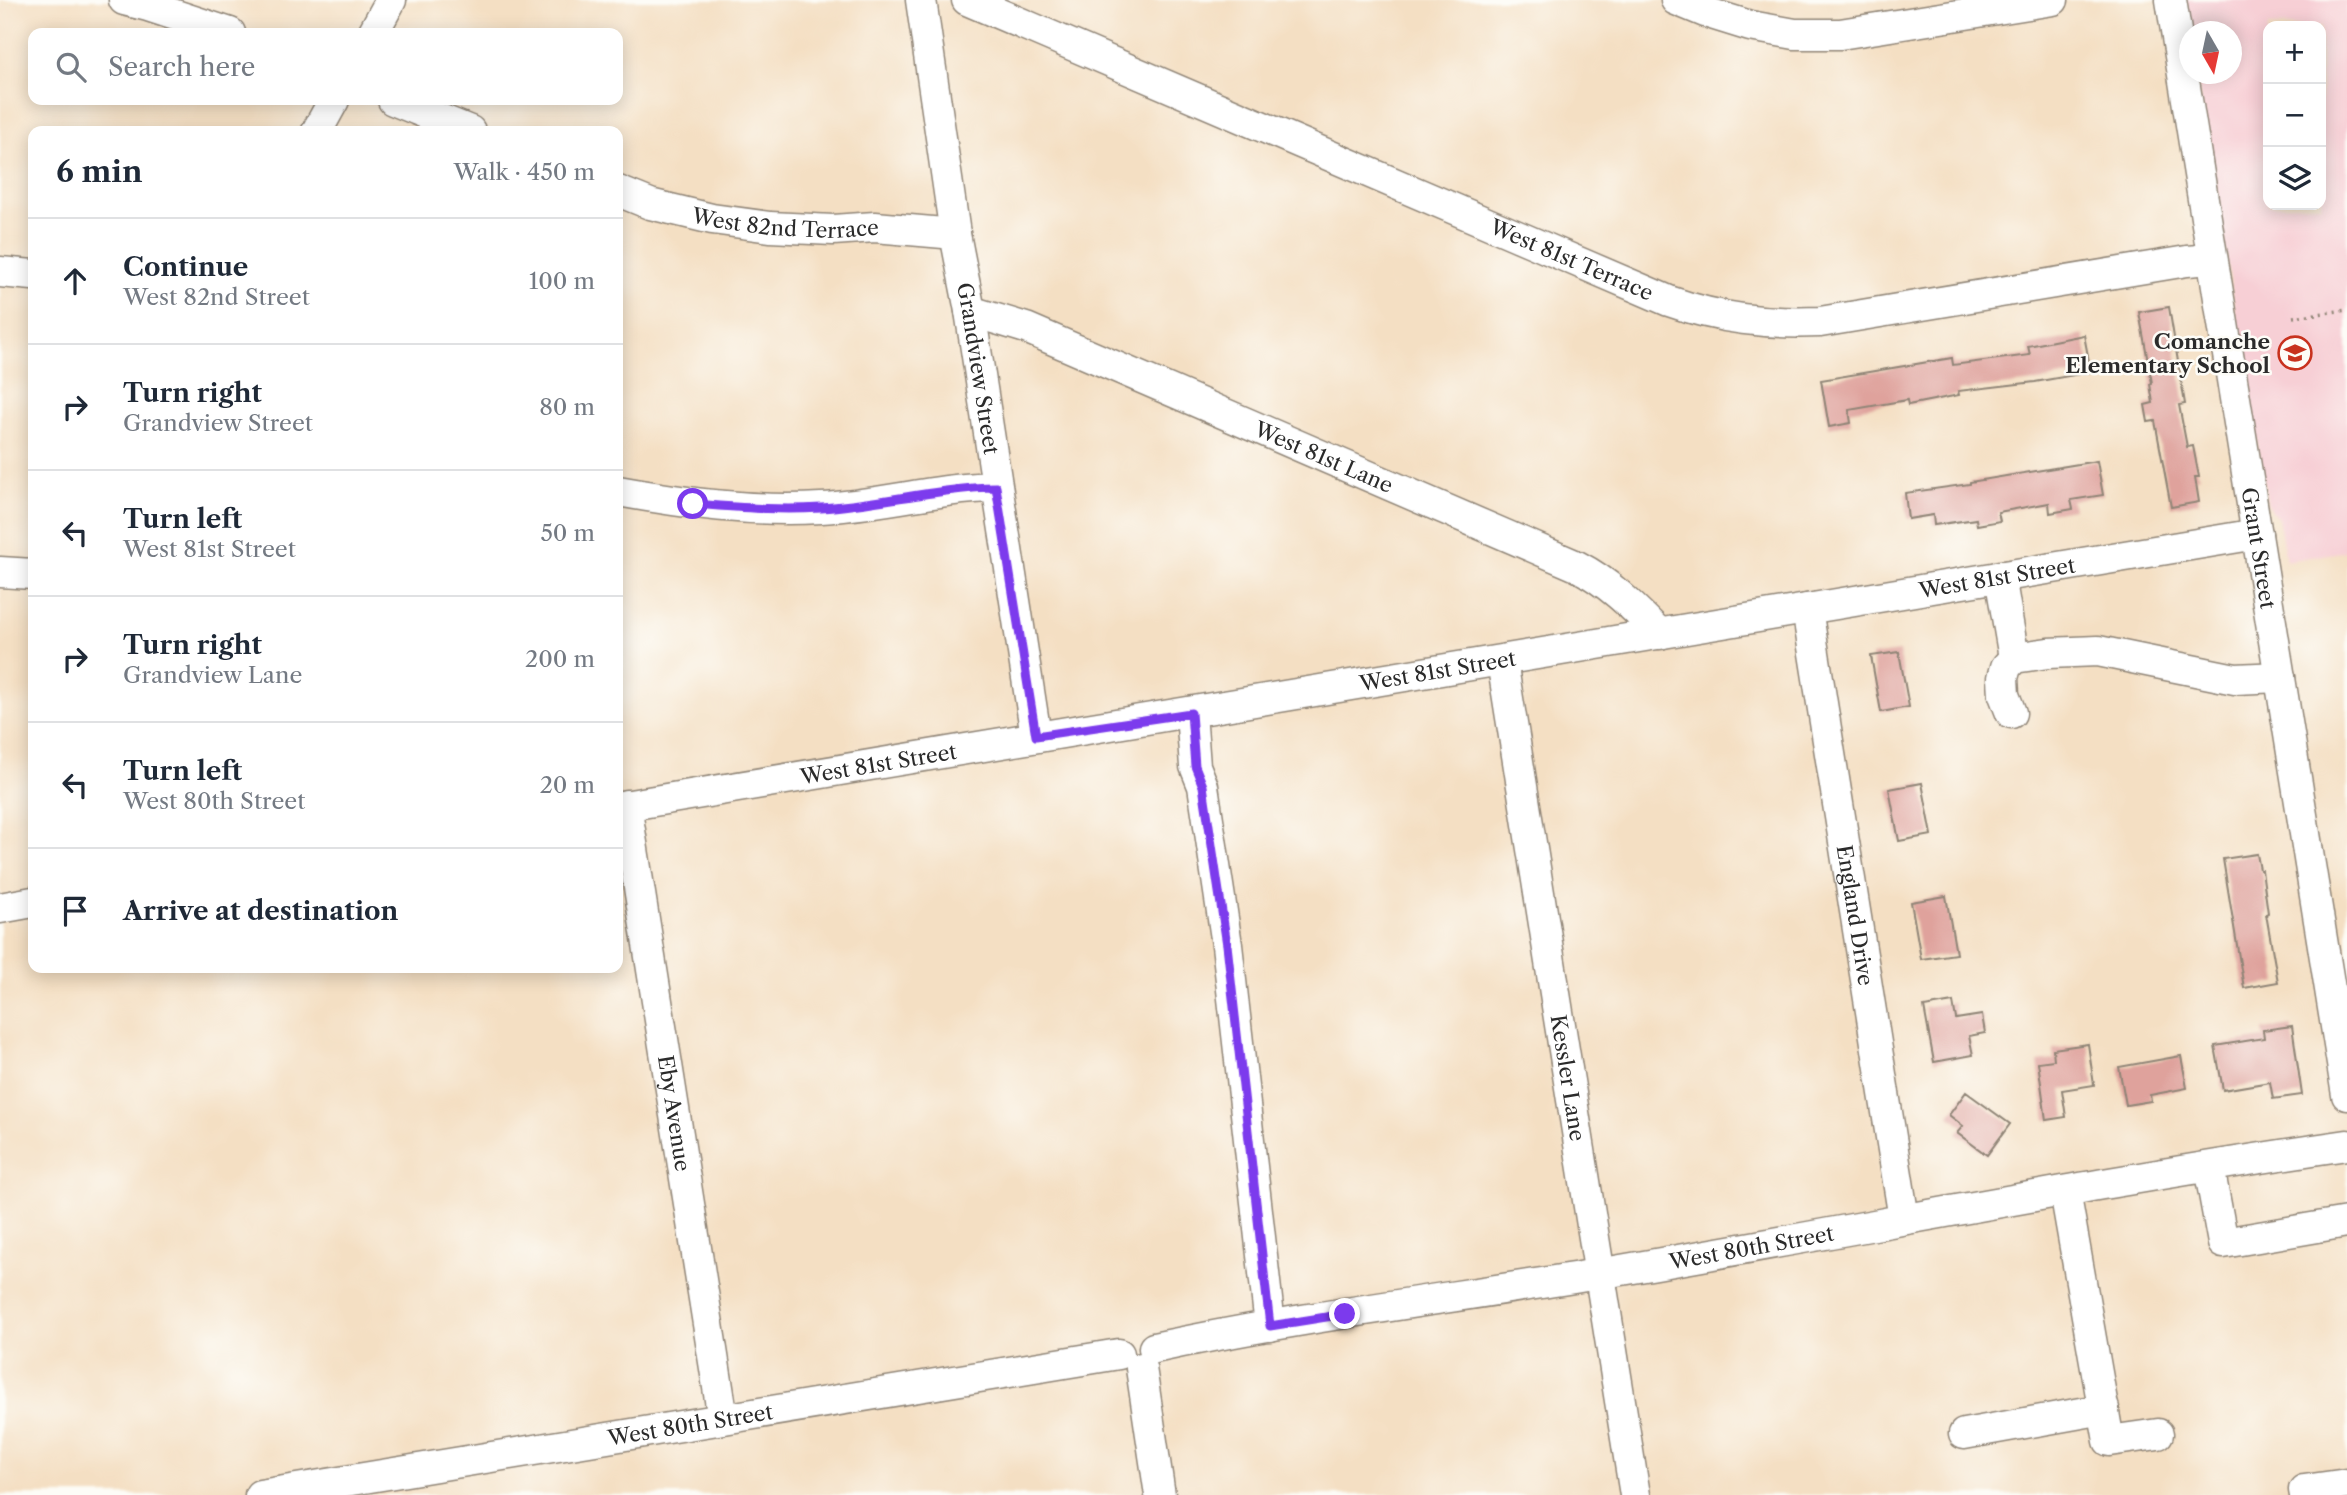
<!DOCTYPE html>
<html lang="en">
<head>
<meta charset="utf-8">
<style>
  body { margin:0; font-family:"Libre Caslon Text",serif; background:#f2f2f3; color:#1f2937 }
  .controls { position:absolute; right:21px; top:21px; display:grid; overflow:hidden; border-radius:14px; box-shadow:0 4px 18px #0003 }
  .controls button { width:63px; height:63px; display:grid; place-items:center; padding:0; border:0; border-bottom:2px solid #e0e1e3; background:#fff; color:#1f2937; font:35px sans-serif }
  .compass { position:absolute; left:2179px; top:21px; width:63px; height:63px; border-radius:50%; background:#fff; box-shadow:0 4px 18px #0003; rotate:171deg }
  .stop { position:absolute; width:21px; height:21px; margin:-16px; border:5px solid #7c3aed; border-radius:50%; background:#fff }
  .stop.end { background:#7c3aed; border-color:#fff; box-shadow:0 2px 7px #0008 }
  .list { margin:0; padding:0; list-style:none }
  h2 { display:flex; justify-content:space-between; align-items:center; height:91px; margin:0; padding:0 28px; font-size:30px }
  h2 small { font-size:23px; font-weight:400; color:#747a83 }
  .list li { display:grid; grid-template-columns:46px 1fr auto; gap:21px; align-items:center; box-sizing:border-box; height:126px; padding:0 28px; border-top:2px solid #e0e1e3 }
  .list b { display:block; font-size:26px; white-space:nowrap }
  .list p { margin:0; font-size:23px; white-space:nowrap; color:#747a83 }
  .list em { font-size:23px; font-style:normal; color:#747a83 }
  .icon { flex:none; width:38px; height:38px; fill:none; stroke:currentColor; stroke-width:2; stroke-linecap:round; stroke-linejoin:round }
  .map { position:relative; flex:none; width:2347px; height:1495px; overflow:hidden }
  .search { position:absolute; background:#fff; box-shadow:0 4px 18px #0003; left:28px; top:28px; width:595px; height:77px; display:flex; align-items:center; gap:18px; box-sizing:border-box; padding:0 24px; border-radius:14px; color:#747a83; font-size:26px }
  .panel { position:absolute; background:#fff; box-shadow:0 4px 18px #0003; left:28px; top:126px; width:595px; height:847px; border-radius:14px }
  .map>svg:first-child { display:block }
  .built { fill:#f7cfd5; fill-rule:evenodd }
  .building { fill:#dfa29c }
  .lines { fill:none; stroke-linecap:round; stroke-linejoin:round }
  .minor-casing { stroke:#908577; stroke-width:33 }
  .path { stroke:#908577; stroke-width:3.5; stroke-dasharray:2 5; stroke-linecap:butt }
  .minor { stroke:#fff; stroke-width:30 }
  .route { stroke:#7c3aed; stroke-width:9 }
  .labels { text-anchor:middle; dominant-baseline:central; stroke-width:5; stroke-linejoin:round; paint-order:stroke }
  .street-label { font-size:21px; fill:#2b2b2b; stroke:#fdfcf7 }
  .poi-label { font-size:21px; font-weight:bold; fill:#2b2b2b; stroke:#fdfcf7; text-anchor:end }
</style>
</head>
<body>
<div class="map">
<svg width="2347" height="1495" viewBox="0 0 2347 1495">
  <rect width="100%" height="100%" fill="#fdfcf7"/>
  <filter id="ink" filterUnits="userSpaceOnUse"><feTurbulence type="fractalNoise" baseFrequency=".0143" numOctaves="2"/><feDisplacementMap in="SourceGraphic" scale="14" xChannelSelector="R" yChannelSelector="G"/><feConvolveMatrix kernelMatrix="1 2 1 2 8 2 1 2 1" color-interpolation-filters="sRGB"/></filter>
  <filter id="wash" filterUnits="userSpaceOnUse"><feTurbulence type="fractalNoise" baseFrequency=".00686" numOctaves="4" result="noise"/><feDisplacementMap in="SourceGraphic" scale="28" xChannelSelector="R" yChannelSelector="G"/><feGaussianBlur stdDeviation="1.57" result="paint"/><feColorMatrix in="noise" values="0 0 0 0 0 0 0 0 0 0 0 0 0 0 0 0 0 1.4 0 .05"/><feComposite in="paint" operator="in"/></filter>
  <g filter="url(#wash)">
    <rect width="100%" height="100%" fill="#f4dfc3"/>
    <path class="built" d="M2184,0H2347V551L2286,561L2278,517L2271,512L2267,502L2196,74H2232V32H2190ZM2268,26H2321V205H2268Z"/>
    <g id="blocks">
      <path class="building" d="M2169,307L2185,404L2179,405L2187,447L2193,446L2199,477H2195L2199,502L2171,507L2155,421L2148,422L2145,405L2153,403L2150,384L2152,383L2139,312Z
        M2084,335L2091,372L2035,382L1958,391L1959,395L1908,405L1907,400L1849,410L1851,423L1829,427L1821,380L1952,358L1953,365L2030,355L2028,346Z
        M2097,461L2103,495L2071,500L2073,509L2050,513L2049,503L1998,512L2000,521L1977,525L1976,519L1934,525L1933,515L1908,519L1905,493L1970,484V482Z
        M1899,652L1909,707L1881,712L1871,656Z
        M1922,783L1932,835L1899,841L1889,789Z
        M2257,854L2260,870H2262L2268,913L2266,914L2278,982L2244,988L2223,859Z
        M1946,896L1956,954L1921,959L1911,902Z
        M1953,1002L1956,1019L1982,1015L1985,1033L1969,1036L1973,1055L1934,1062L1924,1007Z
        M2292,1026L2302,1095L2273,1099L2270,1082L2223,1090L2215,1046L2264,1038L2263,1030Z
        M2088,1044L2094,1085L2062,1090L2066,1117L2046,1120L2038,1062L2054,1060L2053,1049Z
        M2181,1056L2187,1088L2150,1095L2151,1101L2126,1105L2119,1067Z
        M1966,1092L2010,1124L1987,1155L1957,1133L1963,1126L1949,1115Z"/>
    </g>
  </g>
  <g filter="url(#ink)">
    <use href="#blocks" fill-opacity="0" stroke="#908577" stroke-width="2"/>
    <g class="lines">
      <defs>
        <g id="minor">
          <path d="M124,0L148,6L230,33"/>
          <path id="s1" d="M921,0L955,234L970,311L1036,736"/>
          <path id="s2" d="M967,0L1669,301C1719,319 1767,324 1820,322L2187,261L2212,259"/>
          <path d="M1676,0L1705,12L1750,26L1795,34H1840L2053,0"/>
          <path id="s3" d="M2171,0L2347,1095"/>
          <path d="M373,33L391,0"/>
          <path d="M393,100L470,131"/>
          <path d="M317,131L334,100"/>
          <path id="s4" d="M618,191L650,204L712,219L770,227L833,230L875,227L955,234"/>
          <path d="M0,272L33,275"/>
          <path id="s5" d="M970,311L1026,328L1577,566C1610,583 1634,608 1660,634"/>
          <path d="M618,491C685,503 752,512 821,508C879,505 938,488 996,487"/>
          <path d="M0,572L33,574"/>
          <path d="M2000,576L2014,658"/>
          <path id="s6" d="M1807,609L1904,1219"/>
          <path id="s7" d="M1502,661L1635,1495"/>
          <path d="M1191,713L1195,766L1203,786L1227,945L1270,1326"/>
          <path d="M2011,713L2004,695L2003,678L2006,667L2014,658L2048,653L2098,651L2235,679L2280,677"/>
          <path id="s8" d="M626,805L723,1419"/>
          <path id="s9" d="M618,807L2257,534"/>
          <path d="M0,908L33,902"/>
          <path d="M2209,1167L2223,1243L2347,1222"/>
          <path d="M2065,1191L2109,1441L2158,1434"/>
          <path id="s10" d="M1154,1348C1303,1316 1454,1298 1604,1273C1852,1231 2098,1181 2347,1145"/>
          <path d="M1141,1368L1160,1495"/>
          <path d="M1964,1434L2104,1409"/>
          <path id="s11" d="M260,1495L1119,1354"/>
          <path d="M2305,1495L2304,1490L2347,1484"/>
        </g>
      </defs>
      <use href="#minor" class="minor-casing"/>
      <path class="path" d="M2293,317L2347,310"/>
      <use href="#minor" class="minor"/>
    </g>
  </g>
  <g class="lines" filter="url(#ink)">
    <path class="route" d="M693,504C736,507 778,511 821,508C880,504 938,488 996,487L1036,736L1191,713L1195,766L1203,786L1227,945L1270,1326L1345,1314"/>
  </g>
  <defs>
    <symbol id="school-ring" viewBox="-11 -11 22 22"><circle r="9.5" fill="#fdfcf7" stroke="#c8321e" stroke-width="1.5"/><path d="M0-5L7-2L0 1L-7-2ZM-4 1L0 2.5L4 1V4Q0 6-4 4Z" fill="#c8321e"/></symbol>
  </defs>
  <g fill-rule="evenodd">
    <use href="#school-ring" x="2276" y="334" width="38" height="38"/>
  </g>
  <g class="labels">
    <g class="street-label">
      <text stroke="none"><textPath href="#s4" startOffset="172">West 82nd Terrace</textPath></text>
      <text stroke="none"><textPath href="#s2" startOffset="658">West 81st Terrace</textPath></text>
      <text stroke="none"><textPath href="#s1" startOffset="373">Grandview Street</textPath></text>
      <text stroke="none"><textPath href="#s5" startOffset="383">West 81st Lane</textPath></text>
      <text stroke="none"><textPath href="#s3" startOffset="555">Grant Street</textPath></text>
      <text stroke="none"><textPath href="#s9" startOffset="1398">West 81st Street</textPath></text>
      <text stroke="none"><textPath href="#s9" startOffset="831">West 81st Street</textPath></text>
      <text stroke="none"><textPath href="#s9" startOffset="264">West 81st Street</textPath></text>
      <text stroke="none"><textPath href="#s6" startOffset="310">England Drive</textPath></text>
      <text stroke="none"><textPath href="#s7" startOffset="422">Kessler Lane</textPath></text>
      <text stroke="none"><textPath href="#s8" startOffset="312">Eby Avenue</textPath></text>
      <text stroke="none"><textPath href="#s10" startOffset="606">West 80th Street</textPath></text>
      <text stroke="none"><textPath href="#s11" startOffset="436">West 80th Street</textPath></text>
    </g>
    <g class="poi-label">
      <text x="2270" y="341">Comanche<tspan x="2270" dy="24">Elementary School</tspan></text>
    </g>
  </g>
</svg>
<div class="controls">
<button>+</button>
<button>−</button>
<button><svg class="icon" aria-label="layers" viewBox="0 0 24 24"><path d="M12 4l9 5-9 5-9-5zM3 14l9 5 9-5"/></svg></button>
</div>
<svg class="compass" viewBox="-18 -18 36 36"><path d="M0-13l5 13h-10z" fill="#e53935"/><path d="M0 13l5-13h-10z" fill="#747a83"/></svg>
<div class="stop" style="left:693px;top:504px"></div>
<div class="stop end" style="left:1345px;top:1314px"></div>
<div class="search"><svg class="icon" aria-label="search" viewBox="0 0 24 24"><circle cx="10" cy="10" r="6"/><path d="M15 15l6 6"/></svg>Search here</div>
<section class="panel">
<h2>6 min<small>Walk · 450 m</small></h2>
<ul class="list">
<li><svg class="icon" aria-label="ahead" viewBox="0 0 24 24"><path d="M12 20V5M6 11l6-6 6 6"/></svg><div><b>Continue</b><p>West 82nd Street</p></div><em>100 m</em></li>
<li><svg class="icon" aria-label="right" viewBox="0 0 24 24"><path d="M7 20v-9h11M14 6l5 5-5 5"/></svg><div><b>Turn right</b><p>Grandview Street</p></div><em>80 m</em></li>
<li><svg class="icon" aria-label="left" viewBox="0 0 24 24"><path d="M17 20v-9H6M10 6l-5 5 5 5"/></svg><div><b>Turn left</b><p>West 81st Street</p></div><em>50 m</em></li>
<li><svg class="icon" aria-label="right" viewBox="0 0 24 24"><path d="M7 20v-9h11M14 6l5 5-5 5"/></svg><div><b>Turn right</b><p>Grandview Lane</p></div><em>200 m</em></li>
<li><svg class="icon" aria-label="left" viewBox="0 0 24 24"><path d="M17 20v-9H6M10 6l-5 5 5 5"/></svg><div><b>Turn left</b><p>West 80th Street</p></div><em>20 m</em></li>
<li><svg class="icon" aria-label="arrive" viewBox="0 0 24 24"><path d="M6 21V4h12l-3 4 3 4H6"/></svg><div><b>Arrive at destination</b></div></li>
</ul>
</section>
</div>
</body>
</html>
